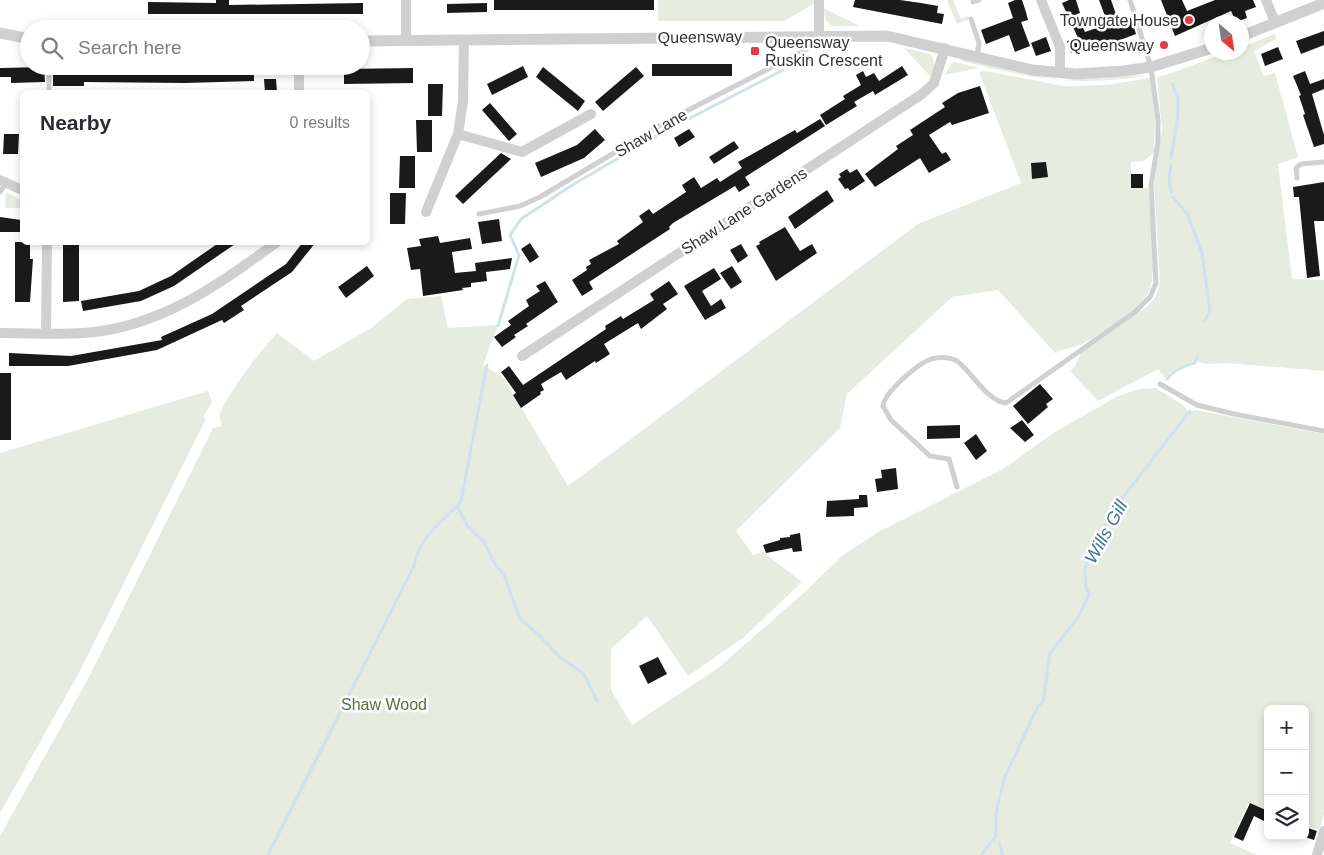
<!DOCTYPE html>
<html lang="en">
<head>
<meta charset="utf-8">
<style>
  body { margin:0; font-family:Helvetica,sans-serif; background:#f7f7f7; color:#2b2b33 }
  .controls { position:absolute; right:15px; bottom:15px; display:grid; overflow:hidden; border-radius:8px; box-shadow:0 2px 8px #0003 }
  .controls button { width:45px; height:45px; display:grid; place-items:center; padding:0; border:0; border-bottom:1px solid #e1e1e2; background:#fff; color:#2b2b33; font:25px sans-serif }
  .compass { position:absolute; left:1204px; top:15px; width:45px; height:45px; border-radius:50%; background:#fff; box-shadow:0 2px 8px #0003; rotate:151deg }
  .list { margin:0; padding:0; list-style:none }
  h2 { display:flex; justify-content:space-between; align-items:center; height:65px; margin:0; padding:0 20px; font-size:21px }
  h2 small { font-size:16px; font-weight:400; color:#7c7c81 }
  .icon { flex:none; width:28px; height:28px; fill:none; stroke:currentColor; stroke-width:2; stroke-linecap:round; stroke-linejoin:round }
  .map { position:relative; flex:none; width:1324px; height:855px; overflow:hidden }
  .search { position:absolute; background:#fff; box-shadow:0 2px 8px #0003; left:20px; top:20px; width:350px; height:55px; display:flex; align-items:center; gap:12px; box-sizing:border-box; padding:0 18px; border-radius:28px; color:#7c7c81; font-size:19px }
  .panel { position:absolute; background:#fff; box-shadow:0 2px 8px #0003; left:20px; top:90px; width:350px; height:155px; border-radius:8px }
  .map>svg:first-child { display:block }
  .green { fill:#e6ecdf }
  .lines { fill:none; stroke-linecap:round; stroke-linejoin:round }
  .stream { stroke:#cfe2ee; stroke-width:3 }
  .building { fill:#1a1a1a }
  .service { stroke:#d0d0d0; stroke-width:5 }
  .minor { stroke:#d0d0d0; stroke-width:10 }
  .tertiary { stroke:#d0d0d0; stroke-width:11 }
  .poi-dot { fill:#e63946; stroke:#fff; stroke-width:2 }
  .labels { text-anchor:middle; dominant-baseline:central; stroke-width:5; stroke-linejoin:round; paint-order:stroke }
  .poi-label { font-size:16px; fill:#333; stroke:#fff; text-anchor:end }
  .street-label { font-size:16px; fill:#333; stroke:#fff }
  .park-label { font-size:16px; fill:#56703f; stroke:#fff }
  .water-label { font-size:18px; font-style:italic; fill:#3f7597; stroke:#fff }
</style>
</head>
<body>
<div class="map">
<svg width="1324" height="855" viewBox="0 0 1324 855">
  <rect width="100%" height="100%" fill="#fff"/>
  <path class="green" d="M658,0H814V4L784,21H658Z
    M947,0H953L961,19L968,16L969,19L957,24Z
    M824,9H825L860,26H832L825,19Z
    M1275,34L1276,39L1254,51L1264,76L1275,73L1298,157L1278,164L1292,279L1324,280V371L1228,363L1206,364L1194,361L1170,373L1166,379L1158,369L1098,401L1070,371C1078,365 1077,357 1083,351L1149,305L1156,296L1160,282L1154,185L1162,129L1157,77C1185,71 1213,53 1242,52V47Z
    M904,48L930,54C936,61 935,70 931,77Z
    M963,59L1023,74L1062,80L1148,75C1077,88 1028,78 959,60Z
    M953,62H955L979,68L944,75Z
    M985,71L1064,86L1107,85L1150,78L1155,114L1154,152L1144,161L1131,162V187L1148,188C1150,213 1158,269 1149,291C1141,310 1102,333 1084,343C1075,348 1064,348 1055,353L998,290L952,297L847,394L840,428L736,531L753,555L763,552L802,582L743,638L688,676L647,616L611,649V690L632,725L717,669L806,591L843,555L880,531L1003,469L1055,432L1118,396L1139,389L1156,388L1184,406L1188,412L1195,410L1324,434V814L1319,830L1305,826V709H1268V811L1249,802L1230,843L1257,855H0V836L88,679L213,428L222,426L219,414C235,384 254,359 277,333L314,361L371,328L407,299L441,296L448,328L498,325L483,365L503,377L568,486L918,224L1021,183L979,72Z
    M6,192L22,201V208H5Z
    M208,391L212,402L203,417L206,419L80,671L0,813V453Z"/>
  <g class="lines">
    <path class="stream" d="M1171,158L1178,116V97L1172,84
      M1171,165L1169,178L1171,192
      M1173,197L1188,215L1202,253L1210,312L1204,322
      M498,326L519,255L510,235L521,219L574,184L665,131L783,70
      M487,365L461,501L457,506L468,527L484,542L495,564L504,575L520,619L538,634L560,657L581,672L586,678L597,701
      M1167,379C1173,371 1185,365 1195,363L1197,357
      M1000,843L1002,855
      M268,855L414,566C419,538 438,525 457,506
      M981,855L996,836V813L1004,779L1038,706L1043,702L1050,653L1077,619L1089,595L1086,587L1085,568L1091,552L1117,505L1190,411"/>
  </g>
  <path class="building" d="M216,0H229V5L363,3V14H148V2L216,3Z
    M494,0H654V10H494Z
    M855,0H900L921,3L938,6L937,13L944,14L942,24L853,7Z
    M1015,0H1022L1026,12L1028,20L1021,22L1030,46L1015,52L1009,35L986,44L981,30L1013,18L1008,3Z
    M1069,0H1076L1080,13L1077,14L1085,32L1108,24L1099,0H1111L1119,23L1131,18L1136,34L1099,48L1098,44L1071,53L1067,41L1078,38L1062,3Z
    M1161,0H1182L1187,11L1215,0H1253L1256,7L1245,11L1247,18L1236,22L1231,11L1175,36Z
    M487,3V12L447,13V4Z
    M1324,31V45L1301,54L1296,41Z
    M1046,37L1051,51L1036,56L1031,43Z
    M1278,47L1283,59L1265,66L1261,54Z
    M652,64H732V76H652Z
    M523,66L528,77L492,95L487,84Z
    M902,66L908,75L875,95L873,91L854,102L857,106L826,125L820,115L845,99L843,96L861,85L856,75L863,71L866,77L874,73L879,81Z
    M44,67L45,82L11,83V77H0V68Z
    M543,67L585,101L578,111L536,77Z
    M636,67L644,76L603,111L595,102Z
    M413,68V83L344,84V69Z
    M254,70V81L185,83L84,82V86H53V71H141V73Z
    M1305,71L1310,84L1324,79V89L1312,94L1324,135V144L1314,147L1303,115L1305,114L1299,96L1301,95L1293,76Z
    M264,79H276L277,92H265Z
    M428,84H443L442,116H428Z
    M980,86L989,113L952,125L950,122L929,135L942,154L946,152L951,160L929,173L920,158L875,187L865,174L898,149L896,146L913,135L910,130L945,107L942,103L958,93Z
    M490,103L517,134L509,141L482,110Z
    M820,119L825,126L745,177L750,185L739,192L735,186L673,223L669,227L670,229L589,282L593,289L582,296L572,280L587,270L586,267L591,264L589,260L619,244L617,241L643,222L639,216L649,209L653,214L686,192L682,185L694,177L701,188L717,178L720,182L742,168L738,162L795,130L797,133Z
    M416,120H432V152H417Z
    M595,129L605,140L584,158L541,177L535,163L577,145Z
    M689,129L695,137L679,147L674,138Z
    M4,134H19L18,154H3Z
    M734,141L739,148L714,164L709,157Z
    M501,153L511,159L463,204L455,196Z
    M400,156H415V188H399Z
    M1046,162L1048,177L1032,179L1031,163Z
    M847,169L850,173L857,169L865,181L850,191L848,188L845,189L838,179L841,177L839,174Z
    M1131,174H1143V188H1131Z
    M1324,182V221H1314L1320,276L1307,278L1299,197H1294L1293,187Z
    M827,190L834,201L795,229L788,217Z
    M390,193H406L405,224H390Z
    M0,217L21,220L20,232H0Z
    M499,219L502,241L482,244L478,222Z
    M785,227L800,251L812,244L817,253L776,281L756,246L760,244L759,242Z
    M438,236L440,243L470,238L472,249L452,252L455,273L476,271L475,263L512,258L510,269L486,272L487,281L471,283V287L462,288L463,290L423,296L420,269L411,270L407,248L421,246L419,239Z
    M15,242H30V259H33L30,302H15Z
    M63,242H79V301L63,302Z
    M220,242H238L174,286L141,301L83,311L81,301L139,291L171,276Z
    M303,242H316L292,272L241,306L244,310L224,323L222,320L157,350L68,366H9V353L71,356L162,340L161,337L212,314L286,264Z
    M530,243L539,257L530,263L521,249Z
    M741,244L748,256L738,263L730,250Z
    M367,266L374,276L346,298L338,287Z
    M732,266L742,282L731,289L720,273Z
    M714,268L721,279L702,291L711,306L721,299L726,308L705,320L684,286Z
    M545,281L558,302L526,324L528,326L514,335L516,337L502,347L494,337L511,325L508,321L529,306L526,300L540,291L536,286Z
    M669,281L678,294L663,304L667,309L641,329L638,323L604,344L610,354L596,363L595,361L566,380L561,372L541,384L544,390L540,392L541,394L521,408L513,395L516,393L501,372L509,366L523,385L606,329L605,326L621,316L623,319L654,300L650,294Z
    M0,373H11V440H0Z
    M1040,384L1053,399L1046,404L1048,407L1028,424L1013,406Z
    M1022,420L1034,435L1025,442L1010,428Z
    M960,425V438L927,439V426Z
    M976,434L987,451L976,460L964,443Z
    M896,468L898,489L877,492L875,479L882,478L881,470Z
    M859,495H867L868,507L854,508V516L826,517L827,501L859,499Z
    M800,533L802,551L793,552L792,548L766,553L763,545L780,540V538L790,537V535Z
    M658,657L667,674L648,684L639,666Z
    M1250,803L1268,811V823L1254,816L1243,841L1234,837Z
    M1305,827L1317,831L1314,840L1305,837Z"/>
  <g class="lines">
    <path class="service" d="M973,2L979,0
      M971,19L979,43L977,56
      M49,66V92
      M1297,178L1296,168L1301,164L1324,162
      M0,192L6,183
      M479,214L520,206L540,197L671,119L807,49L813,37
      M1160,384L1197,405L1234,414L1324,431
      M957,487L949,459L930,456L891,420L883,406C884,393 917,364 931,359C939,357 949,357 957,361C971,371 988,402 1006,403L1135,312L1150,297L1156,283L1151,185L1158,142V120L1151,67L1130,0"/>
    <path class="minor" d="M406,0V40
      M1041,0L1060,47V73
      M1266,0L1275,22
      M819,36V0
      M299,66V92
      M458,134L522,152L591,114
      M0,180L22,190
      M426,212L458,134L463,101L464,40
      M0,333C28,333 56,335 84,333C158,328 219,285 277,242
      M46,333L47,242
      M522,356L922,94L934,83L945,48
      M1317,855L1324,831"/>
    <path class="tertiary" d="M0,33L29,39
      M1242,36L1324,3
      M361,41L887,36L1032,70L1076,74L1123,71L1151,67L1212,48"/>
  </g>
  <g class="poi-dot">
    <circle cx="1189" cy="20" r="5"/>
    <circle cx="1164" cy="45" r="5"/>
    <rect x="750" y="46" width="10" height="10" rx="2.5"/>
  </g>
  <g class="labels">
    <g class="poi-label">
      <text x="1179" y="20">Towngate House</text>
      <text x="765" y="42" text-anchor="start">Queensway<tspan x="765" dy="18">Ruskin Crescent</tspan></text>
      <text x="1154" y="45">Queensway</text>
    </g>
    <g class="street-label">
      <text transform="translate(700 37) rotate(-1)">Queensway</text>
      <text transform="translate(651 133) rotate(-30)">Shaw Lane</text>
      <text transform="translate(744 211) rotate(-33)">Shaw Lane Gardens</text>
    </g>
    <g class="park-label">
      <text x="384" y="704">Shaw Wood</text>
    </g>
    <g class="water-label">
      <text transform="translate(1106 532) rotate(-61)">Wills Gill</text>
    </g>
  </g>
</svg>
<div class="controls">
<button>+</button>
<button>−</button>
<button><svg class="icon" aria-label="layers" viewBox="0 0 24 24"><path d="M12 4l9 5-9 5-9-5zM3 14l9 5 9-5"/></svg></button>
</div>
<svg class="compass" viewBox="-18 -18 36 36"><path d="M0-13l5 13h-10z" fill="#e53935"/><path d="M0 13l5-13h-10z" fill="#7c7c81"/></svg>
<div class="search"><svg class="icon" aria-label="search" viewBox="0 0 24 24"><circle cx="10" cy="10" r="6"/><path d="M15 15l6 6"/></svg>Search here</div>
<section class="panel">
<h2>Nearby<small>0 results</small></h2>
<ul class="list">
</ul>
</section>
</div>
</body>
</html>
